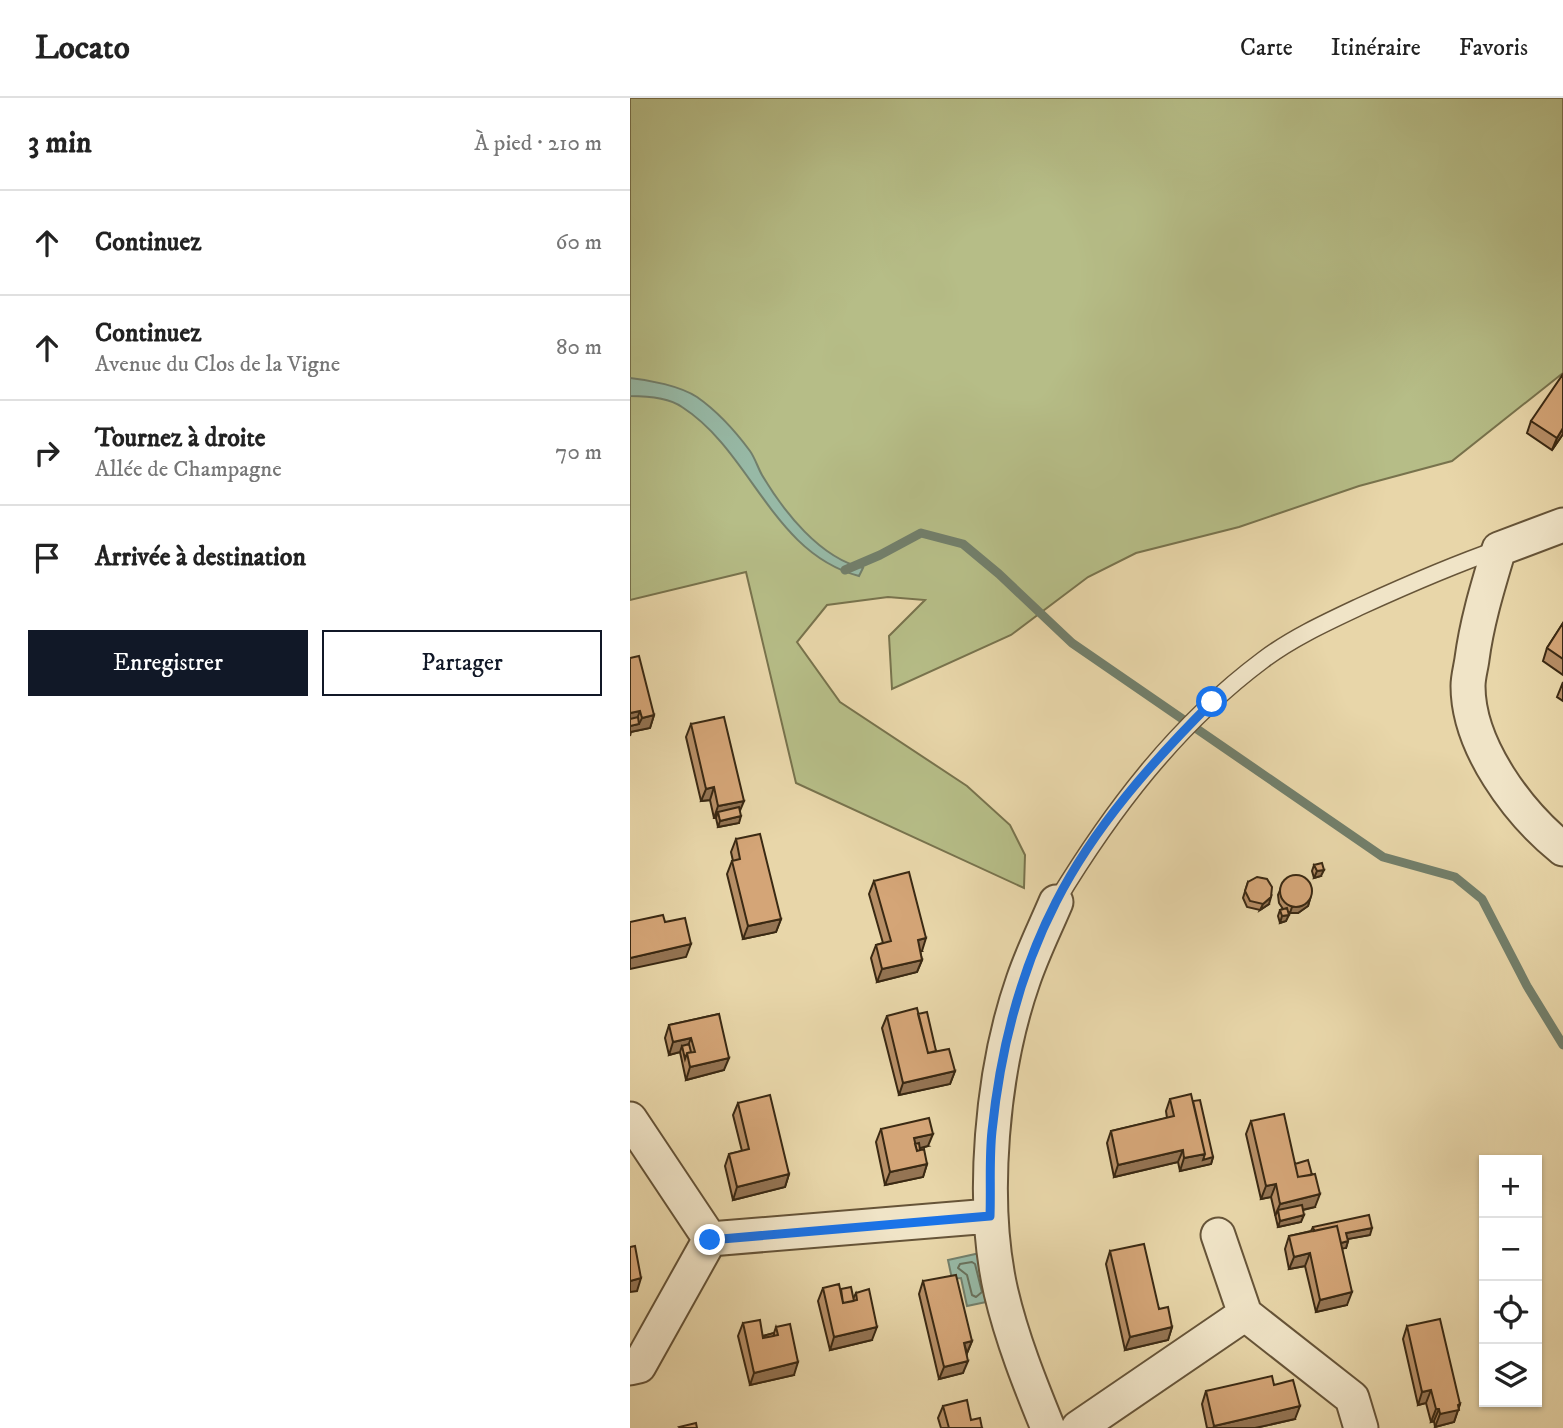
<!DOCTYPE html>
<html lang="fr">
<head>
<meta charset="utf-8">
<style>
  body { margin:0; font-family:"IM FELL DW Pica",serif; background:#f2f2f2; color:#222 }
  .controls { position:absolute; right:21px; bottom:21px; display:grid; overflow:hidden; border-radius:0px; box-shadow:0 2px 5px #0004 }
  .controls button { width:63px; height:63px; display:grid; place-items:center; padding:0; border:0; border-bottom:2px solid #e0e0e0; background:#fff; color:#222; font:35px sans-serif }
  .stop { position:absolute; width:21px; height:21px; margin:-16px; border:5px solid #1a73e8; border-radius:50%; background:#fff }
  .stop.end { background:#1a73e8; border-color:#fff; box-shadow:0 2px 7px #0008 }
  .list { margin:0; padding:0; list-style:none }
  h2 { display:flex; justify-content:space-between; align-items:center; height:91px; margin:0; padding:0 28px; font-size:30px }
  h2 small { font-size:23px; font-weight:400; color:#767676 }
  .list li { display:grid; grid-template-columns:46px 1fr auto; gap:21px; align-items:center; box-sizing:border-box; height:105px; padding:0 28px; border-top:2px solid #e0e0e0 }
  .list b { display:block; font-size:26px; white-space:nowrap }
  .list p { margin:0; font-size:23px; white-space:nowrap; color:#767676 }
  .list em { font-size:23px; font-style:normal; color:#767676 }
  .actions { display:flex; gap:14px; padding:21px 28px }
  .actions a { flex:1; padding:16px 0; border:2px solid #111827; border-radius:0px; text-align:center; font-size:24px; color:#111827 }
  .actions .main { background:#111827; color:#fff }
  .icon { flex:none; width:38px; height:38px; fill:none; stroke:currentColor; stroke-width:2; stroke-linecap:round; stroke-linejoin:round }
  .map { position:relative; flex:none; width:933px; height:1330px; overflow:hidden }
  header { display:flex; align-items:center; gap:42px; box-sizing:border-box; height:98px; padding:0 35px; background:#fff; border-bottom:2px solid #e0e0e0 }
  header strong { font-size:33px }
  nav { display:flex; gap:38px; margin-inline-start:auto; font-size:24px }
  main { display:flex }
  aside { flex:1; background:#fff }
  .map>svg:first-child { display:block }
  .green { fill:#b6bd87; stroke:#78734d; stroke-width:2 }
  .water { fill:#97b9a6; stroke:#727f6b; stroke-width:2 }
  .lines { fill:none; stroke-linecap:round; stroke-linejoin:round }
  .shore { stroke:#68715c; stroke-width:2 }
  .stream { stroke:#727f6b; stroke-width:9 }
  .lane-casing { stroke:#665438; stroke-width:19 }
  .street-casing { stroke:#665438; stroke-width:37 }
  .lane { stroke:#f0e4c7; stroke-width:16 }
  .street { stroke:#f0e4c7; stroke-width:33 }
  .wall { fill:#b68e66; stroke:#3a2913; stroke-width:2 }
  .shaded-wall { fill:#947453; stroke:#3a2913; stroke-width:2 }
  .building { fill:#d4a577; stroke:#3a2913; stroke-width:2 }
  .route { stroke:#1a73e8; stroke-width:9 }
</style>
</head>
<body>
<header>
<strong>Locato</strong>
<nav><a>Carte</a><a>Itinéraire</a><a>Favoris</a></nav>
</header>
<main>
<aside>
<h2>3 min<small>À pied · 210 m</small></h2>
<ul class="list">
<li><svg class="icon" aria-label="ahead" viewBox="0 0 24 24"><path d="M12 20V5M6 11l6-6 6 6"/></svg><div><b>Continuez</b></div><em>60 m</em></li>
<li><svg class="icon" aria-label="ahead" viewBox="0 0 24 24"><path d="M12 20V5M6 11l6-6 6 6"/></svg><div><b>Continuez</b><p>Avenue du Clos de la Vigne</p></div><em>80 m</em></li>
<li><svg class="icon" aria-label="right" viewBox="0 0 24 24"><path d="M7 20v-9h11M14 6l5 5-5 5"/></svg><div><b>Tournez à droite</b><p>Allée de Champagne</p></div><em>70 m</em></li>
<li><svg class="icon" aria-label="arrive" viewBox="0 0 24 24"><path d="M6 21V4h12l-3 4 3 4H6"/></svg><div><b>Arrivée à destination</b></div></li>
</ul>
<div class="actions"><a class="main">Enregistrer</a><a>Partager</a></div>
</aside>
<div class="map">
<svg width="933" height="1330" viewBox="0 0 933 1330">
  <rect width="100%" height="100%" fill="#e8d6a9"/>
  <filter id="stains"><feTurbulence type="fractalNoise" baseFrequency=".00286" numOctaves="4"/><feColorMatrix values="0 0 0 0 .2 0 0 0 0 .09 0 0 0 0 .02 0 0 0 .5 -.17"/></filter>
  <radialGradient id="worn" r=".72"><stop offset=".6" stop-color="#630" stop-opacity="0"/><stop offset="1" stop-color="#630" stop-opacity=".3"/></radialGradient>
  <path class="green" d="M0,0H933V275L822,363L729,388L609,429L506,455L458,479L381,537L262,591L259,538L295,502L258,499L197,507L167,544L210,604L337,688L380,727L395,757L394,790L166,685L116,474L0,502Z"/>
  <path class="water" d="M0,280C20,282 50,288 67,299C87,313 106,334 120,353C125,360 128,370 132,377C154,414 190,460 233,470L229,478C142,455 122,354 52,309C39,300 16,298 0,298Z
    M350,1155L361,1203L337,1208L331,1180L322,1181L318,1162Z"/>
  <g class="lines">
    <path class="shore" d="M342,1164L345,1166L352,1194L346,1199L342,1197L337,1177L328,1170L330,1166Z"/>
    <path class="stream" d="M215,472L250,457L291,435L333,446L369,476L442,545L753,759L825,779L852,801L897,888L933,947"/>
    <defs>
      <path id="lane" d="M426,804C481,713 546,627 633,562C662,540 697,524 731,508C777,487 820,468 869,451"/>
      <path id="street" d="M933,427L869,451C858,488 847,523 842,561C841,569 838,579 838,588C838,648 888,715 933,751
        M0,1021L80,1141L360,1118
        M588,1137L615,1216L722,1300L731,1330
        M0,1270L9,1268L80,1141
        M418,1330C400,1286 382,1241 371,1194C350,1102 362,972 393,883C402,856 415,830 426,804
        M448,1330L615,1216"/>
    </defs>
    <use href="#lane" class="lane-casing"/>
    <use href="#street" class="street-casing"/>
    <use href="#lane" class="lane"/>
    <use href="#street" class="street"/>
  </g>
  <path class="wall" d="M901,323L933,336L922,352L897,335Z
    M933,525V577L913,563L917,550Z
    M0,560L24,617L20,630L1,634L0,638Z
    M933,584V603L927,599Z
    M61,626L110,712L109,725L88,729L86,720H84L80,702L71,703L56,639Z
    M106,741L151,821L146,834L113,841L97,776L102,763H103L101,754Z
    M684,767L691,778L684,780L682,773Z
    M244,783L292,853H290L292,862L287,874L247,884L241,860L246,847L253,845L239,796Z
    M654,783L680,801L678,808L668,815L658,814L656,823L650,825L648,818L650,812L653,811L649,805L648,797Z
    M618,784L639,806L630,812L617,809L613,800Z
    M89,916L94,972L56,982L50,954L39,957L35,940L39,927Z
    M288,916L306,953L325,973L320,986L269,997L252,930L257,918Z
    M540,1001L563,1003L583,1059L581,1066L550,1073L548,1064L484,1079L477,1045L481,1033L537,1020L536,1013Z
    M108,1005L159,1076L155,1089L103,1102L95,1068L99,1056L112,1053L103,1017Z
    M621,1023L665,1066L685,1109L673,1112L671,1124L648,1129L641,1099L631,1101L616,1036Z
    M251,1031L298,1048L290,1050L297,1066L293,1079L255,1087L246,1044Z
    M683,1129L740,1137L717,1141L718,1143L716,1150H712L717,1207L686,1214L675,1168L659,1171L655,1151L659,1138L681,1133Z
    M480,1153L529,1210L542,1229L538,1242L495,1252L476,1166Z
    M293,1183L342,1243L337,1255L333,1275L309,1281L289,1196Z
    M193,1190L211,1191L223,1201L226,1195L242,1242L200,1252L188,1203Z
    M113,1225L133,1238L144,1235L146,1229L164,1277L120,1287L108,1238Z
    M777,1228L830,1306L824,1324L805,1329L804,1323L801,1324L796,1305L788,1307L773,1241Z
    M644,1287L665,1321L625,1330H577L572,1306L576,1293Z
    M313,1308L341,1322L352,1330H311L308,1320Z"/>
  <path class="shaded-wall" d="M933,330V336L922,352L927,340Z
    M10,613L5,626L0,627V615Z
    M24,617L20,630L0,634V628L9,626L12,620Z
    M84,689L80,702L71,703L76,691Z
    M114,703L109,715L88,714L86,720H84L88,708Z
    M111,718L109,725L88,729L90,723Z
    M694,772L691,778L684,780L687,773Z
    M641,799L639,806L630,812L633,806Z
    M680,801L678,808L668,815H660L662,809Z
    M659,817L656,823L650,825L652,818Z
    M151,821L146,834L113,841L118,828Z
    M296,840L292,853L283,855L288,842Z
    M61,846L56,859L0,871V860Z
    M292,862L287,874L247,884L252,871Z
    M61,940L56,953L52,948L50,954L39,957L43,944Z
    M99,960L94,972L56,982L60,969Z
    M325,973L320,986L269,997L273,985Z
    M303,1036L298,1048L283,1052L284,1040Z
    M553,1052L548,1064L484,1079L488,1067Z
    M575,1056L583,1059L581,1066L550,1073L554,1060Z
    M297,1066L293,1079L255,1087L260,1074Z
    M159,1076L155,1089L103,1102L107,1089Z
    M646,1086L641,1099L631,1101L636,1088Z
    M690,1096L685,1109L649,1117L648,1112L645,1118L650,1106Z
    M674,1117L671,1124L648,1129L650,1123Z
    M742,1130L740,1137L713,1142L716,1135Z
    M718,1143L716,1150L705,1152L707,1146Z
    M680,1155L675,1168L659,1171L664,1159Z
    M11,1180L7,1193L0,1194V1183Z
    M722,1194L717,1207L686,1214L690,1202Z
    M247,1229L242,1242L200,1252L204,1239Z
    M542,1229L538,1242L495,1252L500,1239Z
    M342,1243L337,1255L334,1245Z
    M338,1263L333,1275L309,1281L314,1269Z
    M168,1264L164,1277L120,1287L124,1275Z
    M801,1292L796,1305L788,1307L792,1294Z
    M830,1306L824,1324L805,1329L810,1316Z
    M670,1308L665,1321L625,1330H583L584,1328Z
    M806,1311H809L804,1323L801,1324Z"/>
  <path class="building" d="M933,276V330L927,340L901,323Z
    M933,525V561L917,550Z
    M9,558L24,617L12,620L10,613L0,615V560Z
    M8,619L9,626L0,628V621Z
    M94,619L114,703L88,708L84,689L76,691L61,626Z
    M109,709L111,718L90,723L88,714Z
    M130,736L151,821L118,828L102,763L110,761L106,741Z
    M692,765L694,772L687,773L684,767Z
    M279,774L296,840L288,842L292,862L252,871L246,847L261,843L244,783Z
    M650 793a16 16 0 1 1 32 0a16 16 0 1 1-32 0Z
    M627,779L637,781L642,789L641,799L633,806L620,803L615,793L618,784Z
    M657,810L659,817L652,818L650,812Z
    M33,817L35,824L55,820L61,846L0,860V824Z
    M287,910L298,955L319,951L325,973L273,985L257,918Z
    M297,914L306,953L298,955L288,916Z
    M89,916L99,960L60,969L57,955L65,954L61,940L43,944L39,927Z
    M59,946L61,954L57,955L55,961L52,948Z
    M561,996L575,1056L554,1060L553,1052L488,1067L481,1033L544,1018L540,1001Z
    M140,997L159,1076L107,1089L99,1056L119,1051L108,1005Z
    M570,1002L583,1059L573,1062L575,1056L563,1003Z
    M654,1016L668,1079L685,1076L690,1096L650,1106L646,1086L636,1088L621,1023Z
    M299,1020L303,1036L284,1040L287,1053L294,1051L297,1066L260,1074L251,1031Z
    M289,1045L290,1052L287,1053L285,1046Z
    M678,1062L682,1077L668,1079L665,1066Z
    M672,1107L674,1117L650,1123L648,1112Z
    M739,1117L742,1130L716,1135L718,1143L711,1145L707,1128L684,1133L683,1129Z
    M707,1128L722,1194L690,1202L680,1155L664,1159L659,1138Z
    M514,1146L529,1211L538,1209L542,1229L500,1239L480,1153Z
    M5,1148L11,1180L0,1183V1149Z
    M326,1177L342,1243L334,1245L338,1263L314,1269L293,1183Z
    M209,1186L213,1205L227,1202L226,1195L239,1191L247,1229L204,1239L193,1190Z
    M221,1189L224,1203L213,1205L211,1191Z
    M810,1221L830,1306L828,1307L829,1312L810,1316L809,1311H806L801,1292L792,1294L777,1228Z
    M130,1222L133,1240L148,1237L146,1229L160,1226L168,1264L124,1275L113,1225Z
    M144,1235V1238L133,1240V1238Z
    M642,1278L644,1287L663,1282L670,1308L584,1328L576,1293Z
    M337,1302L341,1322L350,1320L352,1330H319L313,1308Z
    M66,1325L67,1330H50L49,1329Z"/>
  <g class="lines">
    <path class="route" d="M80,1142L360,1118C361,1090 359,1061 362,1033C370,955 390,874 426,804C464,729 523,663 582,604"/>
  </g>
  <rect width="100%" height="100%" filter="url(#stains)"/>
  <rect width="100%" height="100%" fill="url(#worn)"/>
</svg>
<div class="controls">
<button>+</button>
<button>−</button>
<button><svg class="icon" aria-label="locate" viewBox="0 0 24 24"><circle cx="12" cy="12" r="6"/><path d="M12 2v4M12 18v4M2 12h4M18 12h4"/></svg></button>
<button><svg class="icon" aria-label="layers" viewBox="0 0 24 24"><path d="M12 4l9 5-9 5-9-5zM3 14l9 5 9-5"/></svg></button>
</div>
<div class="stop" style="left:582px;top:604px"></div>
<div class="stop end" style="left:80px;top:1142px"></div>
</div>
</main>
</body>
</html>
